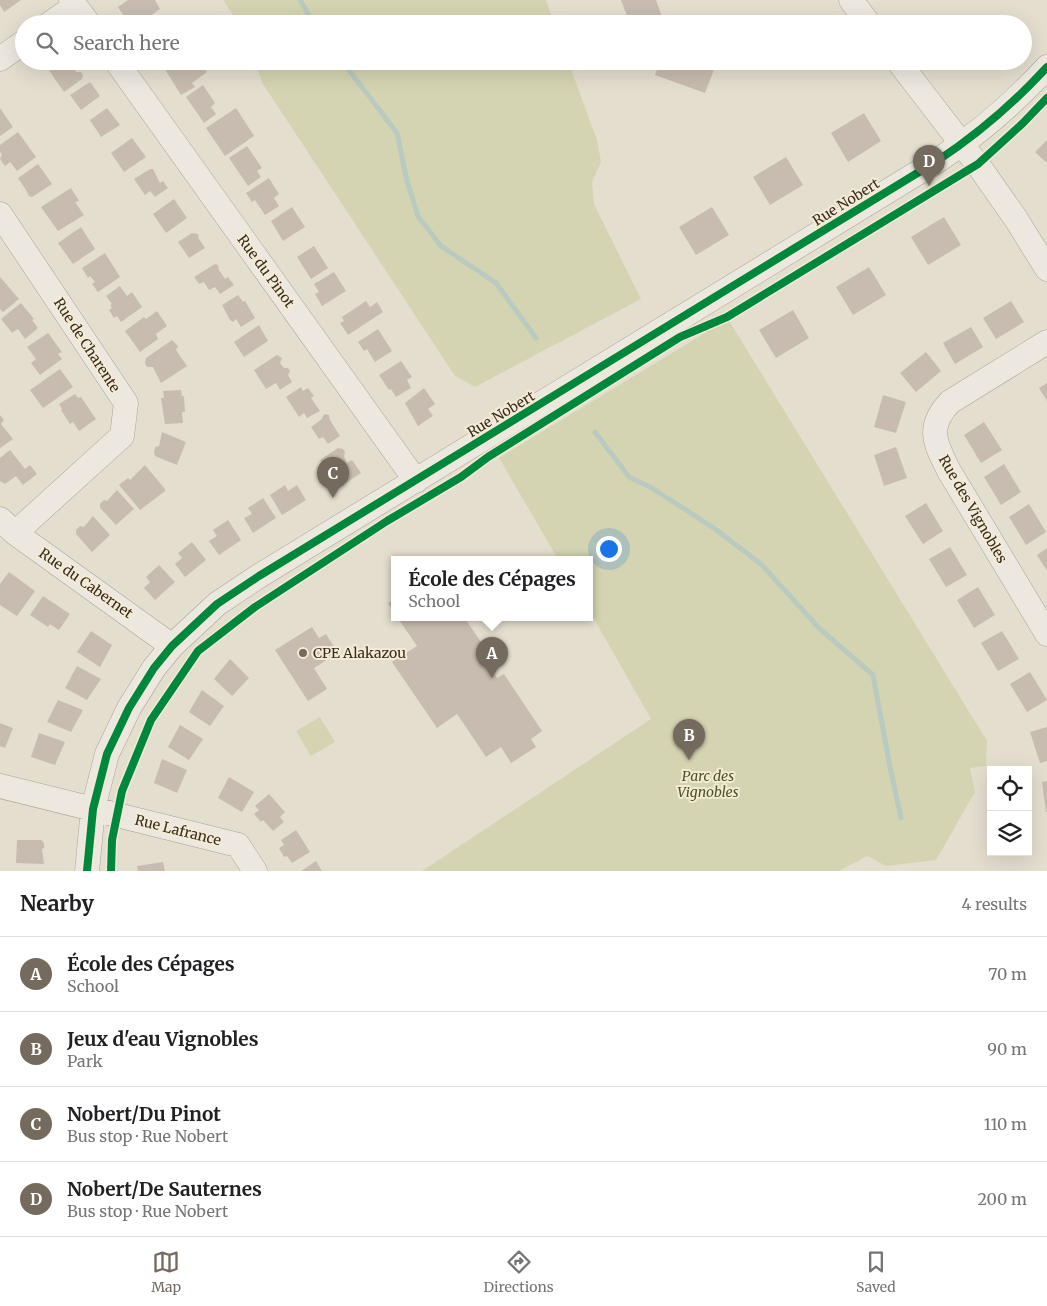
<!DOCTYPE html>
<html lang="en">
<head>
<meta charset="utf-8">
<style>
  body { margin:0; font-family:Merriweather,serif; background:#f6f6f6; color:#202124 }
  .controls { position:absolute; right:15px; bottom:15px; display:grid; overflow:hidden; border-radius:0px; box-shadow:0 5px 20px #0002 }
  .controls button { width:45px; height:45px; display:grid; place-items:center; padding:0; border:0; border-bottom:1px solid #e0e0e0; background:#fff; color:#202124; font:25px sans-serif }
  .you { position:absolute; left:608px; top:548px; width:18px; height:18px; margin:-12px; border:4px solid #fff; border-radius:50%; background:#1a73e8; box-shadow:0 0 0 8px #1a73e833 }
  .badge { display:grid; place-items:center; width:32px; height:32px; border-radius:50%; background:#746a5d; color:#fff; font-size:16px; font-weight:700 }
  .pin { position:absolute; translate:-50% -41px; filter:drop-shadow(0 1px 2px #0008) }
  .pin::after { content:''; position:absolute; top:26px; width:18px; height:15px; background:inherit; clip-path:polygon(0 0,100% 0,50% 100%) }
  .popup { position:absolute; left:391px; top:556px; width:202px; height:65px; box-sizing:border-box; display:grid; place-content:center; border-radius:0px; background:#fff; filter:drop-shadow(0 1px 4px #0005); font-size:16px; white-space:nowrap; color:#757577 }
  .popup b { font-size:19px; color:#202124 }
  .popup::after { content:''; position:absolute; left:50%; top:100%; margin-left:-10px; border:10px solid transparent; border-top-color:#fff }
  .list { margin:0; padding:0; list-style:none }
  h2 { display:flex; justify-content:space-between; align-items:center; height:65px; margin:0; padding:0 20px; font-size:21px }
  h2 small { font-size:16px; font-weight:400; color:#757577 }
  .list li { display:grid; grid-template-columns:32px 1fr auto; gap:15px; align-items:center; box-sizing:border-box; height:75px; padding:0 20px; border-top:1px solid #e0e0e0 }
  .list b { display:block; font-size:19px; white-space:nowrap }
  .list p { margin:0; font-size:16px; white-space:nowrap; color:#757577 }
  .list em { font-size:16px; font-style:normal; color:#757577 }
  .icon { flex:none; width:28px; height:28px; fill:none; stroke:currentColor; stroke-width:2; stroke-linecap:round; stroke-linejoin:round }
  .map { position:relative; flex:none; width:1047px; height:871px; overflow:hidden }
  .search { position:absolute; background:#fff; box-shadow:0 5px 20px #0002; left:15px; right:15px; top:15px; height:55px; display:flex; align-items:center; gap:12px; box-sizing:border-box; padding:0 18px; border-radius:28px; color:#757577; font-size:19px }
  .sheet { height:365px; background:#fff }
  nav { display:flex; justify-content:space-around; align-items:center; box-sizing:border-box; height:70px; border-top:1px solid #e0e0e0; background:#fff; font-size:14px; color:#757577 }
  nav a { display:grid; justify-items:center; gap:2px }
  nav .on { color:#746a5d }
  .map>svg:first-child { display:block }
  .green { fill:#d4d4b2 }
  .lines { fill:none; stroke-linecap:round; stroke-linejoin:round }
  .stream { stroke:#b9cac0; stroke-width:5 }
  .building { fill:#c8bcb0 }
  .minor-casing { stroke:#aaa397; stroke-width:25 }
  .minor { stroke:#ece8e0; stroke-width:24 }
  .cycleway-casing { stroke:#f4ebd5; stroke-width:11 }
  .cycleway { stroke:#00873e; stroke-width:8 }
  .poi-dot { fill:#746a5d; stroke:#f4ebd5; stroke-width:2 }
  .labels { text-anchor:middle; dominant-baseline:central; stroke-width:4; stroke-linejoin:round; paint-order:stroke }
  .street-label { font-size:14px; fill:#382b20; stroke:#f4ebd5 }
  .poi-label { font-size:14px; fill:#382b20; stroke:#f4ebd5; text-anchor:start }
  .park-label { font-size:14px; font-style:italic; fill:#495427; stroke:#f4ebd5 }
</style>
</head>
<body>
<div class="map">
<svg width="1047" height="871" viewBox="0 0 1047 871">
  <rect width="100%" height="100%" fill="#e4decf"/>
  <path class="green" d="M223,0H546L554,24H239Z
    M254,61H568L597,140L601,162L592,182L594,204L641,299L475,387L455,376L263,84Z
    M728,319L987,741L986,766L970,768L975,792L936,860L886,866L867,856L839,871H422L651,719L590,612V559H558L499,458Z
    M320,717L335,742L311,756L296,731Z"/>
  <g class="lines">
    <path class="stream" d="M300,0L314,24
      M342,61L397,133L407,181L418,216L441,246L496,283L536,338
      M595,432L629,477L652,488L715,529L761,564L819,628L873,675L890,767L901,818"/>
  </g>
  <path class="building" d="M0,0H21L4,12L0,5Z
    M128,0H155L160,9L147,18L148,20L142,24H129L118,7Z
    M621,0H656L664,22L660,24H630Z
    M806,17L811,24H795Z
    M54,61H75L76,62L72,65L76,72H81L83,75L82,79L64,92L48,69L56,64Z
    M174,61H200L207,72L192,83L195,87L181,95L164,68Z
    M660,61H701L715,67L705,93L655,75Z
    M972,61H987L980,69Z
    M90,82L100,96L81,110L70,95Z
    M203,85L215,103L211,107L216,114L204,123L186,97Z
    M0,108L13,127L0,136Z
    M107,108L120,125L101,137L90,120Z
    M236,108L254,136L225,156L206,128Z
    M864,113L881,141L848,162L831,133Z
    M18,132L36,157L17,171L10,162L5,166L0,159L2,154L0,152V145Z
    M132,138L146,157L124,172L111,153Z
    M1047,140V163L1035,152Z
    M247,146L262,168L257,171L261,177L248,186L229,158Z
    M786,157L803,185L770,205L753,177Z
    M38,164L52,184L32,197L29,196L26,190L18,178Z
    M150,169H153L160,183L163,181L168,188L155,197L150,191L145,195L134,179Z
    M269,178L279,194L274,198L279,206L265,215L255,200L252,202L246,193Z
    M71,188L79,201L75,202L84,215L58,231L41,207Z
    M174,199L187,218L166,233L153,214Z
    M292,207L305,227L283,241L271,221Z
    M712,207L729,235L696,255L679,227Z
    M944,217L961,245L928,265L911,237Z
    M81,227L95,249L73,264L58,243Z
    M192,233L198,234L199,239L205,248L189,258L178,242Z
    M314,246L328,268L311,279L297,257Z
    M105,253L120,277L98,292L92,284L95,282L90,276L88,278L82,268Z
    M215,264L218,265L219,270L225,279L228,277L234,285L220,294L215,287L209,290L204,282L199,284L194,277Z
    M869,267L886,295L853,315L836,287Z
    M334,272L346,291L322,306L315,294L319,292L314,284Z
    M0,277L19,299L3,312L0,309Z
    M120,286L127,296L132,292L142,307L121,322L117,316L114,318L109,310L112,308L110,305L112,304L106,296Z
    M238,295L243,302L245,301L255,318L241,327L236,319L233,322L230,320L222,305Z
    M366,301L370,307L377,302L383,312L348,335L340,323L344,321L342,317Z
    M1011,301L1024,322L996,339L983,318Z
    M21,303L34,319L32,320L38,328L25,339L18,329L12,333L1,319Z
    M793,310L809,338L776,358L759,330Z
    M157,311L167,326L156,334L158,339L140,352L125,331L144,317L146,319Z
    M259,325L268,341L244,357L234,342Z
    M971,327L983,347L955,364L943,343Z
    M378,329L392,351L375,362L367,349L364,351L358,342Z
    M48,333L62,352L58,354L62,359L40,375L31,363L36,359L27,347Z
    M172,340L178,346L176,350L187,366L161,383L153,367H147L145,363L146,358Z
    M926,352L941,371L916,392L900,373Z
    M277,355L282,358L280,363L284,368H288L290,371L288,375L292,382L280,390L276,383L266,389L254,370Z
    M401,361L412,377L407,380L411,388L396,397L391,389L389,390L379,375Z
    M60,369L73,387L43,408L30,390Z
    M1047,383V401L1039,388Z
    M301,387L303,391L308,388L314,396L311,398L320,411L307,418L304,413L299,417L286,397Z
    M424,388L435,404L428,409L433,416L418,426L405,403Z
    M181,390L182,396H184L185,412H182L183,423L165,424L161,398H164L163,391Z
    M75,394L78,398L81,397L96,419L79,431L73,422L70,424L61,410L62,409L59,404Z
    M883,395L906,402L896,433L874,427Z
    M325,414L329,415L330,420L340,436L328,444L323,437L319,439L311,427L322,419L323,416Z
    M0,415L4,420L1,424L13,439L0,448Z
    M984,422L1002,450L981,463L964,435Z
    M162,432L186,442L177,465L155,456L154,452L155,447L159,446Z
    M896,447L907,478L884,486L874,455Z
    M338,448L343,449L345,452L344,457L347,463L352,460L361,473L346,483L342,478L335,483L320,460Z
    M10,450L25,469L30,465L37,474L23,485L16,476L5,484L0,481V458Z
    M1004,464L1021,492L1001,505L984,477Z
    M145,465L165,489V491L140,510L119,485L128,478L130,480Z
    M285,485L288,491L297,485L306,500L282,515L270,495Z
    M117,490L134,509L116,525L100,508V504L104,500L107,501Z
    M263,498L276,518L253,533L244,518L252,514L248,508Z
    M926,503L943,531L923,544L905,516Z
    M1029,504L1046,532L1026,545L1009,517Z
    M93,516L110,535L92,552L76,534V530L80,526L84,527Z
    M228,520L241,540L219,555L209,541L217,536L213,530Z
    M192,542L206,560L185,577L175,564L182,558L178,553Z
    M950,547L967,575L946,587L929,559Z
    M1047,548V571L1037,555Z
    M159,565L175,582L155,600L144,588L150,582L146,577Z
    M9,572L35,591L17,616L0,605V584Z
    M978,587L995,615L974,628L957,600Z
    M43,596L70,614L59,630L50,624L48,627L30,615Z
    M394,599V613L388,603Z
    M397,617H464L481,642L492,644V653L484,658L497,678L504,674L542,731L531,739L536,747L511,763L501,747L486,757L457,714L437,728L392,662L417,646Z
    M312,627L319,638L326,634L338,653L314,668L327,689L308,701L275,650Z
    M91,631L112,645L100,667L77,652Z
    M1002,631L1019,659L998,671L981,643Z
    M230,659L249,678L232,696L214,679Z
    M77,666L101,679L87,700L65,688Z
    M1030,672L1047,700L1027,712L1010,684Z
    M202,690L224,706L210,726L189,712Z
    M58,700L83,710L71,732L47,722Z
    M0,723L13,728L5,748L0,746Z
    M180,725L203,739L189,760L168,747Z
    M1047,727V761L1040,763L1030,732Z
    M39,733L65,742L55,765L31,757Z
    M162,759L187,770L177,793L154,783Z
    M229,777L254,792L242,812L218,798Z
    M1047,781V812H1046L1042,782Z
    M269,794L285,812L280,817L284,822L273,831L263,820L261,822L254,814L259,810L255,806Z
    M296,830L310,852L292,863L287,856L284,857L279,848L284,845L281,840Z
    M17,840H41L44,843V848L42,849L44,864L16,863Z
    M316,861L322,871H301Z
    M163,862L165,871H138L137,866Z"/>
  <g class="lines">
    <defs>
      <path id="minor" d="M71,0L89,24
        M851,0L869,24
        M49,24L75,6
        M0,59L24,42
        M116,61L416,481
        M898,61L981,169L1016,219L1047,269
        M0,214L126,403L122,436L15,533
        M1047,342L950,402C926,427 935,443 949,471L1047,634
        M0,519L15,533L172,646
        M0,786L238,845L255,871
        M87,871L93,809L107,754L129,708L154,668L172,646L217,604L259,576L937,161C978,134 1014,103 1047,67"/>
    </defs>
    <use href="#minor" class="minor-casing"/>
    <use href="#minor" class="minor"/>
    <defs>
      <path id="cycleway" d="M87,871L93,809L107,754L129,708L154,668L172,646L217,604L259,576L937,161C978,134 1014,103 1047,67
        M111,871L112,840L122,791L151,720L198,651L255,607L387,521L461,477L488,457L680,337L727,317L978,164L1023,123L1047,98"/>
    </defs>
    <use href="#cycleway" class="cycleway-casing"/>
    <use href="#cycleway" class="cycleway"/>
  </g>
  <circle class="poi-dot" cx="303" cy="653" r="5"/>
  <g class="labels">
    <g class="street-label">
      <text transform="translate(846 202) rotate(-32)">Rue Nobert</text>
      <text transform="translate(266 271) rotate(54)">Rue du Pinot</text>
      <text transform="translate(87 345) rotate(57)">Rue de Charente</text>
      <text transform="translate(501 414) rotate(-31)">Rue Nobert</text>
      <text transform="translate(973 509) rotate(60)">Rue des Vignobles</text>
      <text transform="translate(86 583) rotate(35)">Rue du Cabernet</text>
      <text transform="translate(178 830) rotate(14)">Rue Lafrance</text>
    </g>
    <g class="poi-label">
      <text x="313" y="653">CPE Alakazou</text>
    </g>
    <g class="park-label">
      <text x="708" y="776">Parc des<tspan x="708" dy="16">Vignobles</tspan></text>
    </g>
  </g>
</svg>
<div class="controls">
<button><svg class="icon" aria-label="locate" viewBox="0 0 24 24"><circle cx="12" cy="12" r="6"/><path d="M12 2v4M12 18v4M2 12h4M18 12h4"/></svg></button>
<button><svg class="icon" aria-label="layers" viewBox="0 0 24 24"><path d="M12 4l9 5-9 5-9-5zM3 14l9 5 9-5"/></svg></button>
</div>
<div class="you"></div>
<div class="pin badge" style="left:492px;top:678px">A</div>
<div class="popup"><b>École des Cépages</b>School</div>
<div class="pin badge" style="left:689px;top:760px">B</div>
<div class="pin badge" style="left:333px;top:498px">C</div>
<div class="pin badge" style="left:929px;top:186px">D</div>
<div class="search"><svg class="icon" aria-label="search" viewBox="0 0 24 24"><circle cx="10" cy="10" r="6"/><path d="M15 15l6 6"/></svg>Search here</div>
</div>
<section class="sheet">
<h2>Nearby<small>4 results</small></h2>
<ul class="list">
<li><span class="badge">A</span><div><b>École des Cépages</b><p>School</p></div><em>70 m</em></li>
<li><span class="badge">B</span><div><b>Jeux d'eau Vignobles</b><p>Park</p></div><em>90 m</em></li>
<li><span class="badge">C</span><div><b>Nobert/Du Pinot</b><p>Bus stop · Rue Nobert</p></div><em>110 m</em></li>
<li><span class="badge">D</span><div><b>Nobert/De Sauternes</b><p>Bus stop · Rue Nobert</p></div><em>200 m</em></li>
</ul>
</section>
<nav>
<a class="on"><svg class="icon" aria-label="map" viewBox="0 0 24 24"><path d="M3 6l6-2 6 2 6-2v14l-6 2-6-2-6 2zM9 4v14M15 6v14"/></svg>Map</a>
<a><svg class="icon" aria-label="directions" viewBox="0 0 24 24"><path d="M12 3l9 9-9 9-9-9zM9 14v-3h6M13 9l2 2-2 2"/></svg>Directions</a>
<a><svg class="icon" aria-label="saved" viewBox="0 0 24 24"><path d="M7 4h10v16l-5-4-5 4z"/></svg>Saved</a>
</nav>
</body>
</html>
